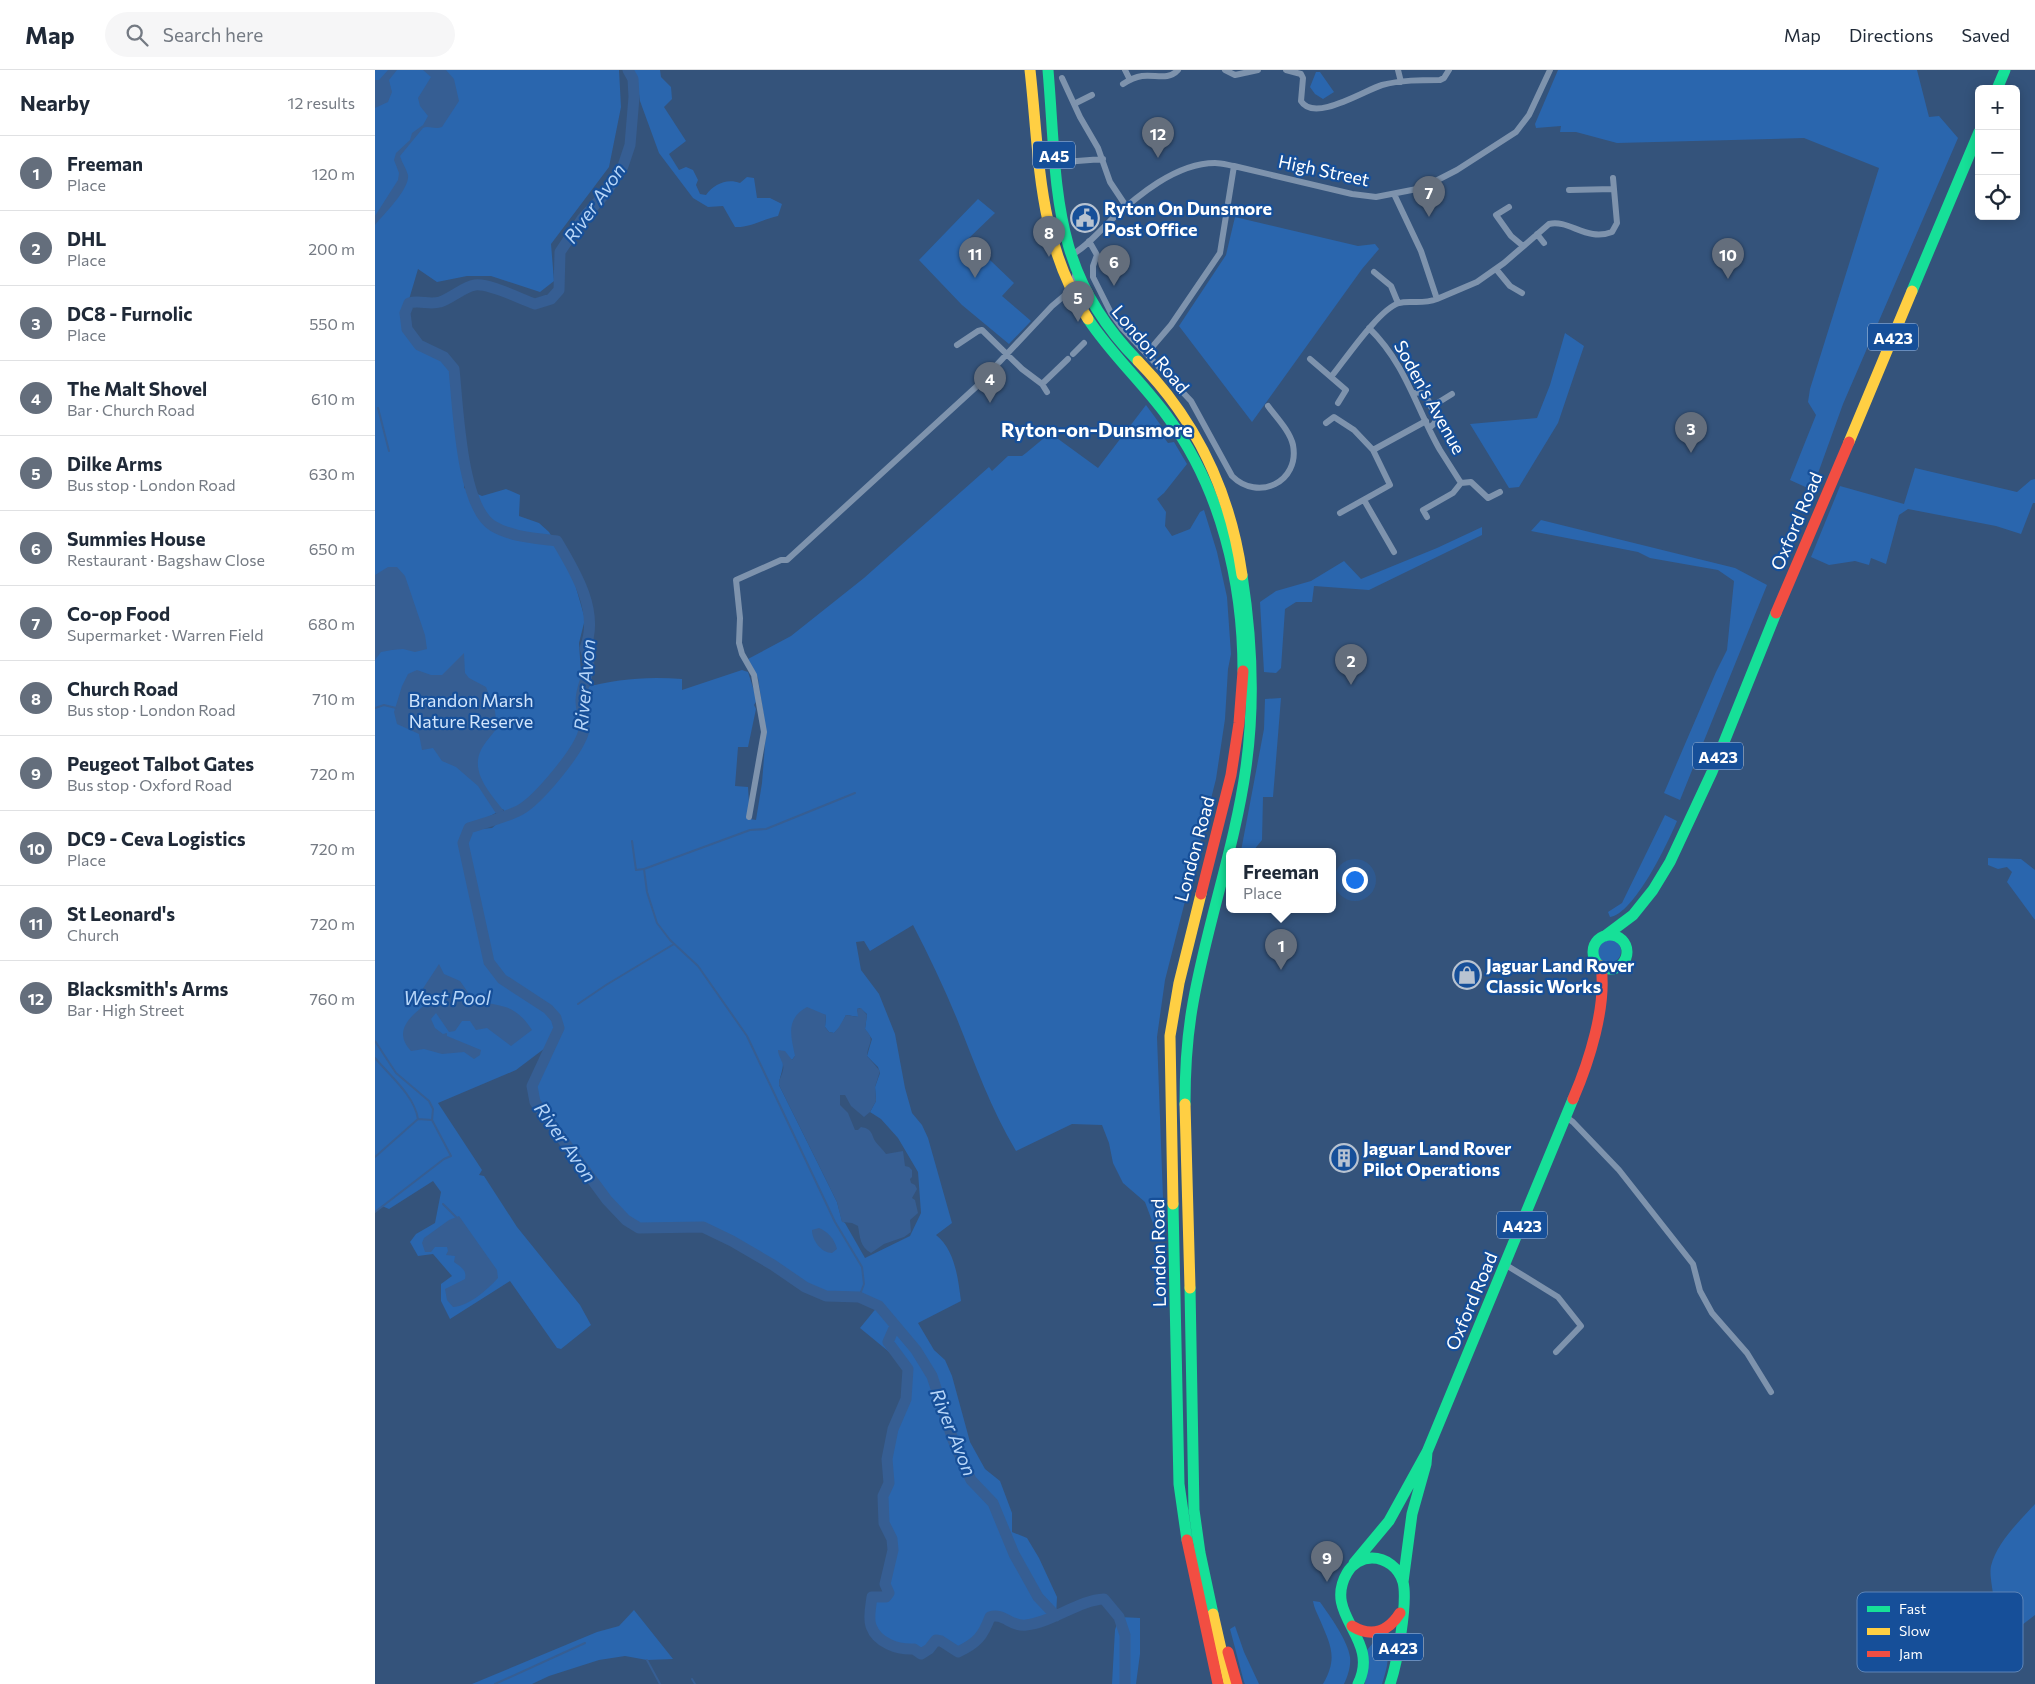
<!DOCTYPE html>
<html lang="en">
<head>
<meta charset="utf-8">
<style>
  body { margin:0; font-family:Commissioner,sans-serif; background:#f6f6f7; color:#1f2937 }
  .controls { position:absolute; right:15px; top:15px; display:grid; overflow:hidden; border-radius:8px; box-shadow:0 2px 12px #0003 }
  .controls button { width:45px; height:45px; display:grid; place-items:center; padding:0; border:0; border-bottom:1px solid #e0e1e3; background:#fff; color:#1f2937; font:25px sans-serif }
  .you { position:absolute; left:979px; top:809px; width:18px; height:18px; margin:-12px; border:4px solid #fff; border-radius:50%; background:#1a73e8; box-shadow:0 0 0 8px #1a73e833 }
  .badge { display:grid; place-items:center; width:32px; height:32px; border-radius:50%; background:#646e7c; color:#fff; font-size:16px; font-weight:700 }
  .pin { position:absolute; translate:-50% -41px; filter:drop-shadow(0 1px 2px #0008) }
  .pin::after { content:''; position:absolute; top:26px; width:18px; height:15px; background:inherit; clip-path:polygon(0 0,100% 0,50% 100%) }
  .popup { position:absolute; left:851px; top:778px; width:110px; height:65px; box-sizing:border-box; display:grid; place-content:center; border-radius:8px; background:#fff; filter:drop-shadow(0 1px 4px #0005); font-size:16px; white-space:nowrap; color:#747a83 }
  .popup b { font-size:19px; color:#1f2937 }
  .popup::after { content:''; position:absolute; left:50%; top:100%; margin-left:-10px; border:10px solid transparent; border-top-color:#fff }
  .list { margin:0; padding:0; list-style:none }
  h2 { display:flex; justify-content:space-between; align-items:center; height:65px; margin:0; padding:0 20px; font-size:21px }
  h2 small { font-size:16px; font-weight:400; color:#747a83 }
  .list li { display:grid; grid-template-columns:32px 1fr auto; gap:15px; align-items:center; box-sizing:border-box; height:75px; padding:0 20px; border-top:1px solid #e0e1e3 }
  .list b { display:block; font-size:19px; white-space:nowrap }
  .list p { margin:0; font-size:16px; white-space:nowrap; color:#747a83 }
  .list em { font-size:16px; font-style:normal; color:#747a83 }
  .icon { flex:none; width:28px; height:28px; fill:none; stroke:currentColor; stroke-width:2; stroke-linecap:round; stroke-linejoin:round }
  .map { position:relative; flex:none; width:1660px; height:1614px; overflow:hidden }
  header { display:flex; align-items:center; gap:30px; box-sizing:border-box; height:70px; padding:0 25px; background:#fff; border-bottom:1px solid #e0e1e3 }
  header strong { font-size:24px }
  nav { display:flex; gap:28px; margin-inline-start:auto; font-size:18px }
  .search { width:350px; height:45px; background:#f6f6f7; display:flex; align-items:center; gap:12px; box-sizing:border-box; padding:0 18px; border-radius:28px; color:#747a83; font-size:19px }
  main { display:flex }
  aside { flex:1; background:#fff }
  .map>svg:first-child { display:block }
  .green { fill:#2a66ae; fill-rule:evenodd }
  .water { fill:#365e93 }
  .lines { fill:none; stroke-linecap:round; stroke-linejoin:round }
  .stream { stroke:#365e93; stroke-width:2 }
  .river { stroke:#365e93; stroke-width:11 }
  .street { stroke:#7e93ad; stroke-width:6 }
  .fast { stroke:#16e098; stroke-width:11 }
  .slow { stroke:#ffcf43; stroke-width:11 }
  .jam { stroke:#f24e42; stroke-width:11 }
  .labels { text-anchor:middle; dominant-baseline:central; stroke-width:4.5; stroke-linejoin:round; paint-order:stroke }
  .shield { fill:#164f99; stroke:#b9cae0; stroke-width:1 }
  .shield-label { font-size:16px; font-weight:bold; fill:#fff }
  .street-label { font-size:18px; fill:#fff; stroke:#164f99 }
  .poi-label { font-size:18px; font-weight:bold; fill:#fff; stroke:#164f99; text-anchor:start }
  .park-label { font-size:18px; fill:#d1e5fc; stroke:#164f99 }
  .water-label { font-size:19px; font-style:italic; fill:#b6d5f8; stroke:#164f99 }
  .quarter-label { font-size:20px; font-weight:bold; fill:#fff; stroke:#164f99 }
  .key { fill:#164f99; stroke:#5c84b8; stroke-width:1 }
  .key-label { font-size:14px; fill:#fff }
</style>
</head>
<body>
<header>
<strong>Map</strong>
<div class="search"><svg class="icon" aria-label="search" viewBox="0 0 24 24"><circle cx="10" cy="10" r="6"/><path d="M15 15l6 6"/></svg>Search here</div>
<nav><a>Map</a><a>Directions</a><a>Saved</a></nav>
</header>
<main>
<aside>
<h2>Nearby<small>12 results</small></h2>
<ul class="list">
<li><span class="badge">1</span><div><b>Freeman</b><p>Place</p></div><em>120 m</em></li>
<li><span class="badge">2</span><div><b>DHL</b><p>Place</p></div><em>200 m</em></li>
<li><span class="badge">3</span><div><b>DC8 - Furnolic</b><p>Place</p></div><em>550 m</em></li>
<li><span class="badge">4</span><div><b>The Malt Shovel</b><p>Bar · Church Road</p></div><em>610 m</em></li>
<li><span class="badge">5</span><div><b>Dilke Arms</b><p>Bus stop · London Road</p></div><em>630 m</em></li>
<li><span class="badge">6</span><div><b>Summies House</b><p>Restaurant · Bagshaw Close</p></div><em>650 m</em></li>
<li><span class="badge">7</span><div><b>Co-op Food</b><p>Supermarket · Warren Field</p></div><em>680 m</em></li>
<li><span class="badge">8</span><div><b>Church Road</b><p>Bus stop · London Road</p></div><em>710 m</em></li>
<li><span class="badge">9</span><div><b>Peugeot Talbot Gates</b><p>Bus stop · Oxford Road</p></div><em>720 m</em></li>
<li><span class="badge">10</span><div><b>DC9 - Ceva Logistics</b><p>Place</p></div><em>720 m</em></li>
<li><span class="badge">11</span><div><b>St Leonard's</b><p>Church</p></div><em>720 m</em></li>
<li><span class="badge">12</span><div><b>Blacksmith's Arms</b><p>Bar · High Street</p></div><em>760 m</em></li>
</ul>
</aside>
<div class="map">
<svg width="1660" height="1614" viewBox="0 0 1660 1614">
  <rect width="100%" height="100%" fill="#34537b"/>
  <path class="green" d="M0,0H244L246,37L234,97L176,174L179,211L165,222L116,206H92L62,212L43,199L30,243L32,259L44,274L69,287L79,299L89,393V418L107,426L131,419L145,425L144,446L164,453L174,462L196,500L210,549L204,573L207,618C241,609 272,606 307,609V620L367,600L373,602L382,630L379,635L381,639L373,677H363L360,716L373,717L375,749L381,750L387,713L391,662L383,608L373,589L416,566L489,508L614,397L617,401L633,386H647L651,383L675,363L723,398L771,335L793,365L790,369L793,373L799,372L812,394L789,423L782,429L791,442L790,456L797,466L815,459L825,442L829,440L842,482L852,527L856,584L853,599L850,649L841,709L790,910L782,967L789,1155L779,1156L770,1132L748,1113L738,1093L734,1073L727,1055L697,1054L641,1081C616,1039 600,994 582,949C569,917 554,886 538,855L495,881L489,871L481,872L486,900L504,924L520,964L530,1018L537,1043L547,1055L553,1068L577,1153L561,1165C580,1180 583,1208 586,1231L543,1253L559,1280L570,1290L577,1306L595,1372L610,1399L625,1411L637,1443V1462L652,1468L664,1488L682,1527L681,1546C669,1550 654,1558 641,1555C631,1553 626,1543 615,1547C608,1566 602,1574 583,1582L566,1571L561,1570L554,1579L546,1584C538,1577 536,1581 527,1578C494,1569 495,1559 497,1527H510L514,1523L510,1514L518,1480L517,1469L509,1453L508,1426L514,1413L512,1389L518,1359L531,1329L533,1300L530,1295L485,1258L503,1236L488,1228L451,1226L430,1217L398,1195L357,1171L328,1157L264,1158L251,1150L232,1130L160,1032L157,1016L178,972L141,1000L63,1033L107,1100L104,1105L109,1106L142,1157L205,1235L216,1255L186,1279L182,1278L135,1211L75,1249L66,1231V1214L77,1206L58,1184L43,1186L35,1172L41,1164L60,1153L66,1122L58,1111L14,1139L7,1136L0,1142ZM128,739L132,745L117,758L94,760L95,757ZM485,938L492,944L490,959L497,969L492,986L503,997L505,1003L500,1017L501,1031L495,1042L506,1049L523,1068L543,1102L546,1143L535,1166L490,1188L470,1153L467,1151L462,1132L404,1015C404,1007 408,1002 408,993L414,988L417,990L420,986L444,944L451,945L450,957L454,962L459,963L465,957L471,945L484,947L482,939Z
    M257,0H285L286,7L296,17L297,29L289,37L311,71L294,84L304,100L311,97L318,100L323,110L321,115L325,124L331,125C339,114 352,108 365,113L372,107L379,108L382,128H395L407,134L403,146C388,149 374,158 360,157L348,136L333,137L318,128L284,83L265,31L262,10Z
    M1183,0H1542L1554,47L1564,46L1583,68L1468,334L1437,420L1415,410L1441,345L1433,332L1435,319L1504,98L1429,68L1242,73L1201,62H1185L1186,56L1161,58L1160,54Z
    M941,2H945L959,22L948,29L940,24L935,17Z
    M603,129L620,143L593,169L639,213L627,226L656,251L634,274L587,235L544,190Z
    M860,147L983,176L1000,174L1004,179L987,199L877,352L804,256L851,185Z
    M1190,263L1209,276L1183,353L1144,417L1134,418L1095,354L1162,348L1175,315Z
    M1540,398L1642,422L1656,410L1660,409V433H1658L1646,464L1621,456L1533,439L1524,445L1511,494L1496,488L1494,495L1480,491L1454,495L1436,487L1465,416L1529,434Z
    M1166,450L1360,498L1392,515L1305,730L1289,723L1341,602L1352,580L1359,511L1343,500L1275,488L1263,482L1156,461Z
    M1107,457V465L994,520L939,516L937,532H921L910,539L906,598L901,603L889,602L885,532L901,521L936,511L969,491L986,509L1062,478Z
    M906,628L898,727H888L887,770L878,781H866L889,659L890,629Z
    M1290,745L1302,751C1293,773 1259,844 1235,847L1233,842L1247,833Z
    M1613,788L1646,789L1660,800V850L1632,812L1637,802L1632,797L1623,799L1613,795Z
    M1222 881a12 12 0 1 1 24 0a12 12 0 1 1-24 0Z
    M1660,1434V1545L1634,1565L1627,1564C1624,1550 1613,1508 1616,1496C1622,1472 1644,1452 1660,1434Z
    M938,1531L945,1532C955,1546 973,1571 975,1587C976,1596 973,1606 969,1614H948C963,1588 956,1576 945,1550C942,1543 939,1538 938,1531Z
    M259,1540L298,1589L272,1590L250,1586L224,1590L174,1606L157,1614H97L222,1562L244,1556Z
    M744,1547L765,1548V1584L761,1614H737L740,1560Z
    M860,1556L869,1582L884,1614H870L869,1612L855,1559Z
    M998,1573C1021,1574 1011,1601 1007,1614H990L992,1580Z"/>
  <path class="water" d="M13,0H22L14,10L17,22L13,32L0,38V10H4Z
    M48,0H71L79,9L84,31L67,57C60,60 53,55 48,58L25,86C27,93 31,98 33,105C35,119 9,144 0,155V146L23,110L24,103L19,90L21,83L35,70L37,63L48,55L53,46L45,36L43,28L56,7Z
    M13,497H22L30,506L50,565L52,579L40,582L28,579L17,580L6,582L0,590V505Z
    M89,583L90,603L94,608L111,617L120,641L122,658C117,665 110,672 106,680C94,704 119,727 132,745L124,748L103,716L81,697L67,691L58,678L47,680L44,664L22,654L19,642L27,616L33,604L42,600L56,605H67Z
    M64,894L69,904L85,911L99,931C127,936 140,934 157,960L136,976L112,958L101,960L95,951H87L80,961L74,962L61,943L56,949L60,958L68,964L72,963V966L106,980L105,985L99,989L89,982L67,984L49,979L36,981C18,962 34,947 50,935L47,920Z
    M432,937L451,945L450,957L454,962L459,963L464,957L471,945L483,947L482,939L486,938L492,945L490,959C501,971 493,972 492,986L505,1001L500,1017L501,1031L495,1042L489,1047L476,1036L470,1025H465V1035L473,1043L480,1060H483L486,1057C497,1059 496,1063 500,1071C503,1075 508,1080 511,1084L528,1081L530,1096L534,1097L537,1100V1107L535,1109L536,1113L540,1115L542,1119L537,1128L540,1130L543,1143L535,1150L536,1162L529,1167L509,1174L496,1183C485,1177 485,1167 483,1156L477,1153L467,1152L462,1132L404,1015C404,1008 407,1006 408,1000C410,993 403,987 403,980L410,981L417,990L420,986C416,966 410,949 432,937Z
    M84,1146L122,1200L123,1208C112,1220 94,1236 78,1237L72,1230L70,1219L90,1209C92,1200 86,1197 79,1192L80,1186L71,1185L73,1181L72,1177H60L56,1182H50L47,1173L49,1168L74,1150Z
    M444,1158C453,1162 459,1168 462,1179L457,1183C447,1183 437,1171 437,1160Z"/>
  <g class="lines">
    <path class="stream" d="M3,338L14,381
      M0,638L9,635L21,638
      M257,771L261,800L269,799L272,822L282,853L295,870L323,896L372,966L460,1152L487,1197L489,1214L484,1227
      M269,799L375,760L391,759L480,723
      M203,934L231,915L299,874
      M0,971L21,1003L54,1031L58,1039L57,1050L76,1086L69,1089L0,1142
      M0,988C15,1006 39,1025 43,1049
      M0,1087L43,1049L57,1050
      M68,1134L81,1147
      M272,1590L285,1614
      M317,1609L320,1614
      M120,1614L210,1573"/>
    <path class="river" d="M253,0L258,9L259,27L255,75L248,96L230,124L207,149L185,182L184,220L176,229L160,234C145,229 115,213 100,215C88,217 77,228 65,232C54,235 45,230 34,233L30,243L32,259L44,275L69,287L79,299C83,335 86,437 118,456C136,467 161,468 182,471C200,501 225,542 210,578C220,599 207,610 206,630C206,639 210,651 209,660C205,680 163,730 145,740C130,748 111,752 94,758L88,773L114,892L127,909L173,939L181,948L184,958L157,1016L160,1032L232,1130L251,1150L264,1158L328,1157L357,1171L398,1195L430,1217L451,1226L484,1227L504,1236L541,1280L557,1306L578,1370L596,1410L618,1433L639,1484L663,1527L681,1546
      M520,1256L513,1272L533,1299L531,1329L518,1359L512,1389L514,1413L508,1426L509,1453L517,1469L518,1480L510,1514L514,1523L511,1527H497C496,1535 493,1548 496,1556C502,1573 523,1580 539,1579L546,1584L554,1579L561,1570L566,1571L583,1582C602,1573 608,1566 615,1547C628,1542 636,1557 651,1555C678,1552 704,1530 729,1529L744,1547L750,1565V1614"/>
    <path class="street" d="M750,0L755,10
      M850,0L860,5L883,0
      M911,0L926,4L928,8L926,31C939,53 990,20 1007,15C1026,10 1046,10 1065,10L1069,8L1074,0
      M1023,0L1026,12
      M687,8L705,47L723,78L735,112L751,136
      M748,14C754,10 760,7 767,6C780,4 793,11 803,0
      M699,34L717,25
      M689,92L728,89
      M1194,120L1239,119
      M1019,124L1046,181L1062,229L1102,212L1129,193L1174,154C1194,149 1212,172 1237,162L1242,153L1238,108
      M1134,137L1121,145L1136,166L1148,176
      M1162,164L1169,173
      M714,171L722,185L718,196V207L736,243L747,258L816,331L857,406C883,432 925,412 918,375C915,361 901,347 893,336
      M695,186C711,177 723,163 735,151C762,126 801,93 840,93C846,93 853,95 859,96L977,124L1001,127L1047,118L1082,100L1141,62L1154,45L1175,0
      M1121,199L1135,216L1147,223
      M999,202L1016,216L1023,233
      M994,258C1031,294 1041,338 1065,380C1072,391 1079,402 1086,413
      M582,275L603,261L607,260L647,299L667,314L672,322
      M772,283L796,255L845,183L859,96
      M698,284L709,273
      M935,289L971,320L963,333
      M956,307C970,290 1004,239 1024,233C1035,230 1046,235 1062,229
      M667,314L693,289
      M1039,323C1041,323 1044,322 1047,323C1052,325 1063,347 1060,352C1059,355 1056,356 1054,358
      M1056,337L1077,324
      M951,353L959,347L979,360L998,380L1015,415L965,443
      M998,380L1051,351
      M989,430L1019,482
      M1052,447L1048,440L1078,423L1086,413L1096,412L1113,428L1125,422
      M374,747L389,662L379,605L367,584L364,573L365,548L361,510L406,490H412L601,317L677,236L696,220L701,202
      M1191,1047L1198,1052L1244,1100L1318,1194L1325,1221L1337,1243L1372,1283L1396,1322
      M1131,1195L1183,1227L1206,1256L1181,1282"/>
    <path class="fast" d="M673,0C683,116 674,201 763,291
      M1622,19L1630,0
      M1537,221L1604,62
      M713,249C736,284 767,312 792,346C846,418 868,513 868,601
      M1218 882a17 17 0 1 1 34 0a17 17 0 1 1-34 0Z
      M1230,866L1258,845L1278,820L1295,792L1337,702L1401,543
      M810,1034C810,1000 812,966 818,933C832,853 860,777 871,697C880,633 877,569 867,505
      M798,1134L804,1414L812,1470
      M815,1218L819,1440L825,1483L838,1544
      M979,1493L1014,1451L1052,1382L1198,1029
      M1028,1512L1037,1444L1051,1394L1052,1382
      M983,1614C1006,1568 947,1546 972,1503C977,1494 987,1488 997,1488C1011,1488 1024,1498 1028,1512C1033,1532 1022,1594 1015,1614"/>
    <path class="slow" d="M655,0C665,89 662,170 713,249
      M763,291C822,351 855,421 867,505
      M1474,372L1537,221
      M810,1034L815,1218
      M798,1134L795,966L804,913L826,824
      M838,1544L854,1614"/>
    <path class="jam" d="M1401,543L1474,372
      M826,824L856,705L864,653L868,601
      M1198,1029C1214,992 1232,936 1226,896
      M812,1470L843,1614
      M977,1556C997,1568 1013,1562 1025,1543
      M853,1582L862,1614"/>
  </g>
  <defs>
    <symbol id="civic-ring" viewBox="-11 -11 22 22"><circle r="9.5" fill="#164f99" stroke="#b8c3d1" stroke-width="1.5"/><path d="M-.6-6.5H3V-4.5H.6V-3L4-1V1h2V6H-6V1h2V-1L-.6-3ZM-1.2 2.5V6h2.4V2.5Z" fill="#b8c3d1"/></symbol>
    <symbol id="shop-ring" viewBox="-11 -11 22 22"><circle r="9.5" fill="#164f99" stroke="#b8c3d1" stroke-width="1.5"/><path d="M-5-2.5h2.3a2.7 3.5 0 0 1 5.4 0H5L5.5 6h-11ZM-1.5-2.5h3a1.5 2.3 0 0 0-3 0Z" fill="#b8c3d1"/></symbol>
    <symbol id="building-ring" viewBox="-11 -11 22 22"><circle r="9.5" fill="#164f99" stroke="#b8c3d1" stroke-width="1.5"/><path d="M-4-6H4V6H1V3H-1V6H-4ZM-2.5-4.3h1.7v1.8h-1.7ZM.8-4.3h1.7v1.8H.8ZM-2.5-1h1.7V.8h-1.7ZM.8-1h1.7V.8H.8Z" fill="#b8c3d1"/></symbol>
  </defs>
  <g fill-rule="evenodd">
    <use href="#civic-ring" x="694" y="132" width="32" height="32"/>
    <use href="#shop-ring" x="1076" y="889" width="32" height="32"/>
    <use href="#building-ring" x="953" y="1072" width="32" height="32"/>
  </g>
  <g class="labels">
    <g class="shield">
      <rect x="658" y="71.5" width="42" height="27" rx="4"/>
      <rect x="1493" y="253.5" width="50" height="27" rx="4"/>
      <rect x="1318" y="672.5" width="50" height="27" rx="4"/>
      <rect x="1122" y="1141.5" width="50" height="27" rx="4"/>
      <rect x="998" y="1563.5" width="50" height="27" rx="4"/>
    </g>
    <g class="shield-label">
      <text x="679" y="85">A45</text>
      <text x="1518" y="267">A423</text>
      <text x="1343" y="686">A423</text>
      <text x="1147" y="1155">A423</text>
      <text x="1023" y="1577">A423</text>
    </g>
    <g class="street-label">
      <text transform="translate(949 100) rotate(12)">High Street</text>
      <text transform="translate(776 279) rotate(50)">London Road</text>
      <text transform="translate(1055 327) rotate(61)">Soden's Avenue</text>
      <text transform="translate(1421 451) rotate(-67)">Oxford Road</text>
      <text transform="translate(819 779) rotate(-75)">London Road</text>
      <text transform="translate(783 1183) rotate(-91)">London Road</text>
      <text transform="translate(1096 1231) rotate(-67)">Oxford Road</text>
    </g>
    <g class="poi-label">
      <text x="729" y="138">Ryton On Dunsmore<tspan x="729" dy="21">Post Office</tspan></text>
      <text x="1111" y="895">Jaguar Land Rover<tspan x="1111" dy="21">Classic Works</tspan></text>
      <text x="988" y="1078">Jaguar Land Rover<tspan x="988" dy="21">Pilot Operations</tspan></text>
    </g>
    <g class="park-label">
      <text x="96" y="630">Brandon Marsh<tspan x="96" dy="21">Nature Reserve</tspan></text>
    </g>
    <g class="water-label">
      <text transform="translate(219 133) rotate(-55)">River Avon</text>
      <text transform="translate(209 615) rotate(-85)">River Avon</text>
      <text x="72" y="927">West Pool</text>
      <text transform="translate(191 1072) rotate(55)">River Avon</text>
      <text transform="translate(579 1362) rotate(68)">River Avon</text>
    </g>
    <g class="quarter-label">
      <text x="722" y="359">Ryton-on-Dunsmore</text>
    </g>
  </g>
  <rect x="1482" y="1522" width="166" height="80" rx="8" class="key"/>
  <rect x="1492" y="1536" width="23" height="6" fill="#16e098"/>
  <rect x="1492" y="1558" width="23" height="7" fill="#ffcf43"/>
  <rect x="1492" y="1581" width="23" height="6" fill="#f24e42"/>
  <g class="key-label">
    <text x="1524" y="1544">Fast</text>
    <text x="1524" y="1566">Slow</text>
    <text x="1524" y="1589">Jam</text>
  </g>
</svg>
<div class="controls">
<button>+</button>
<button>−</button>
<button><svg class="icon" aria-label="locate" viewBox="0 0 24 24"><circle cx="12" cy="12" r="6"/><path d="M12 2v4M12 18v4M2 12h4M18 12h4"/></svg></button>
</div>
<div class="you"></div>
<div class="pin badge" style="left:906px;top:900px">1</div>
<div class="popup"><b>Freeman</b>Place</div>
<div class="pin badge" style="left:976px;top:615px">2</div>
<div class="pin badge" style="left:1316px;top:383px">3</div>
<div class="pin badge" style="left:615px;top:333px">4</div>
<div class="pin badge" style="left:703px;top:252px">5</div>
<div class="pin badge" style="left:739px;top:216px">6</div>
<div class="pin badge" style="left:1054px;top:147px">7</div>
<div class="pin badge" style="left:674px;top:187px">8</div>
<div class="pin badge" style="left:952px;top:1512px">9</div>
<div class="pin badge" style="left:1353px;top:209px">10</div>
<div class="pin badge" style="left:600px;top:208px">11</div>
<div class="pin badge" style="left:783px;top:88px">12</div>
</div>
</main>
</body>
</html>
